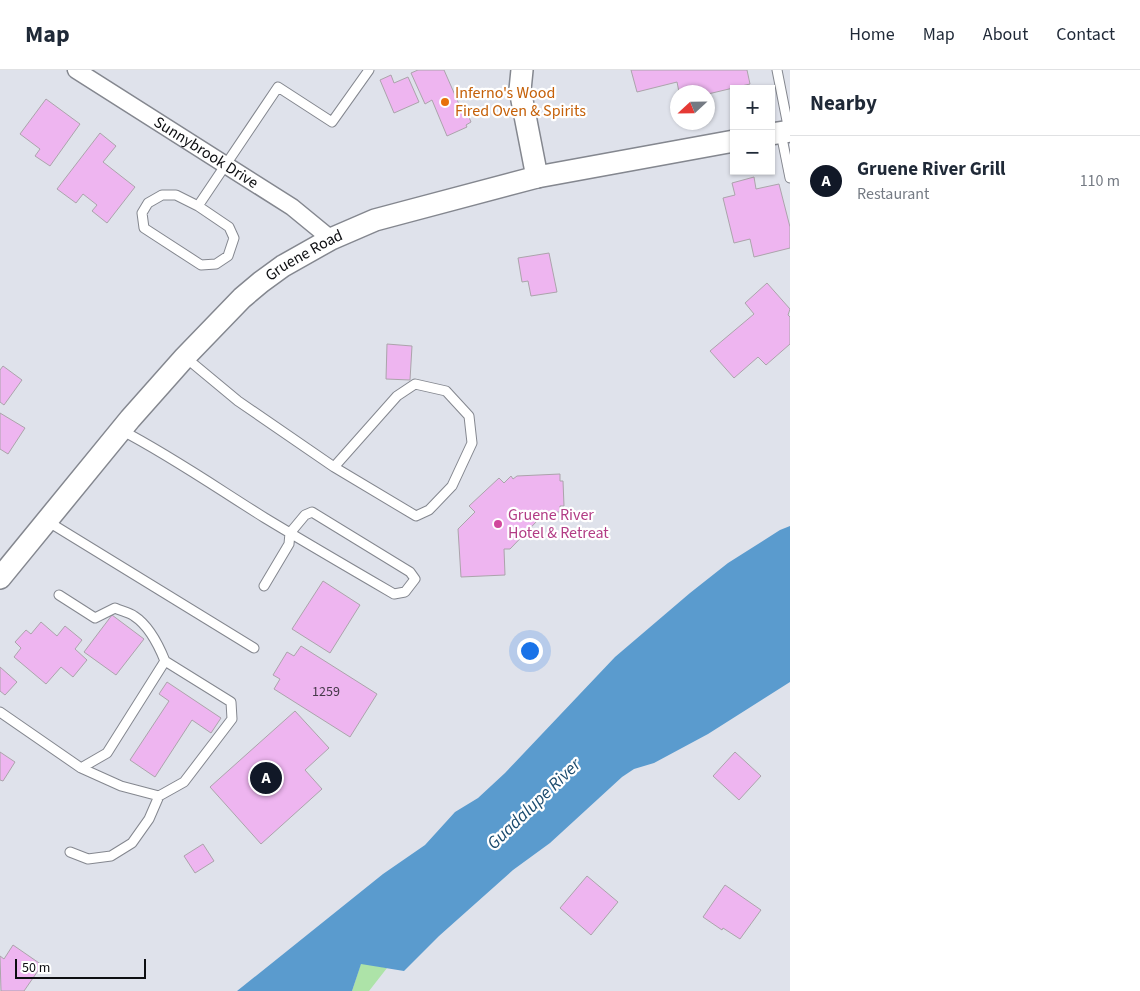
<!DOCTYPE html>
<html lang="en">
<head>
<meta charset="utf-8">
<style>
  body { margin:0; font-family:"Source Sans 3",sans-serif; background:#f6f6f7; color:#1f2937 }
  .controls { position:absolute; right:15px; top:15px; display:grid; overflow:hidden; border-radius:0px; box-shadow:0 1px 4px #0004 }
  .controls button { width:45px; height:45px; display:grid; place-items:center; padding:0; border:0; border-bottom:1px solid #e0e1e3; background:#fff; color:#1f2937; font:25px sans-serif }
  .compass { position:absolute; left:670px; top:15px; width:45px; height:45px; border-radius:50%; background:#fff; box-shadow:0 1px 4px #0004; rotate:248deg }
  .scale { position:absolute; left:15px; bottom:12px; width:131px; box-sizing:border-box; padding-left:5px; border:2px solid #0d0e11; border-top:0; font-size:14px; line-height:18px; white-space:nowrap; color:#0d0e11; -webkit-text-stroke:4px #fff; paint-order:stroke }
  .you { position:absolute; left:529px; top:580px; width:18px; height:18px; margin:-12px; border:4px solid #fff; border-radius:50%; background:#1a73e8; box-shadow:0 0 0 8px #1a73e833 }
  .badge { display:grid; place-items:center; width:32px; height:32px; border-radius:50%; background:#111827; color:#fff; font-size:16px; font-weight:700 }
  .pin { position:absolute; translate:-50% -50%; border:2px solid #fff; box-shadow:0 1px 5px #0006 }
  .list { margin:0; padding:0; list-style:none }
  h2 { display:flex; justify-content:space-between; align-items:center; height:65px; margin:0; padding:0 20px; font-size:21px }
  h2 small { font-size:16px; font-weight:400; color:#747a83 }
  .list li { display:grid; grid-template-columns:32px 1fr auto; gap:15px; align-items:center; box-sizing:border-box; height:90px; padding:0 20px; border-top:1px solid #e0e1e3 }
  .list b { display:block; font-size:19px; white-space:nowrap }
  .list p { margin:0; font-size:16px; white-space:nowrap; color:#747a83 }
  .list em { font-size:16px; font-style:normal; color:#747a83 }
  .map { position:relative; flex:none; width:790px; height:921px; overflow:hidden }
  header { display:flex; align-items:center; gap:30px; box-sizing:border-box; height:70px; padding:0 25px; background:#fff; border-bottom:1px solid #e0e1e3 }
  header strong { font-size:24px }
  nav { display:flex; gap:28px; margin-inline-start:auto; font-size:18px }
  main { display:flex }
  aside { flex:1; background:#fff }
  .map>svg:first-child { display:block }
  .green { fill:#ade3a8 }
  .water { fill:#5a9bce }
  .building { fill:#eeb5f0; stroke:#aba4ab }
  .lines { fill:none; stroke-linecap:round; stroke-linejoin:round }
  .service-casing { stroke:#84878f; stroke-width:11 }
  .minor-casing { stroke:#84878f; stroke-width:19 }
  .tertiary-casing { stroke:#84878f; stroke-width:24 }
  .service { stroke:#fff; stroke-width:9 }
  .minor { stroke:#fff; stroke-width:16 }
  .tertiary { stroke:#fff; stroke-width:21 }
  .food-dot { fill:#e8710a; stroke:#fff; stroke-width:2 }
  .hotel-dot { fill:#d1479c; stroke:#fff; stroke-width:2 }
  .labels { text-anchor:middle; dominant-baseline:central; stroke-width:4.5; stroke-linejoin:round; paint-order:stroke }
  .number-label { font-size:14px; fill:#453849 }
  .food-label { font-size:16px; fill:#c56008; stroke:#fff; text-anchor:start }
  .street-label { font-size:16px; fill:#0d0e11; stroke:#fff }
  .hotel-label { font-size:16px; fill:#b23c85; stroke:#fff; text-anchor:start }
  .water-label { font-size:18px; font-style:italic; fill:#1b4b6e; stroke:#fff }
</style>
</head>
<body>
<header>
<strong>Map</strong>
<nav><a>Home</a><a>Map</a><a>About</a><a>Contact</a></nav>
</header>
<main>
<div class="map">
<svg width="790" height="921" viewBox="0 0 790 921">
  <rect width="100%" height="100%" fill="#dfe2eb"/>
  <path class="green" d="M361,893L387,898L369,921H352Z"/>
  <path class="water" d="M790,456V612L708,664L654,693L634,699L622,707L550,773L513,800L439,866L404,901L361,894L352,921H237L383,804L425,775L455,742L478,728L505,703L615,587L690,523L728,493L780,460Z"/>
  <path class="building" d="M418,0H444L462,41L466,40L471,52L466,55L467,57L447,66L432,30L425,34L411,3Z
    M631,0H747L750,14L708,24V22H679L677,12L637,22Z
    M391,5L394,13L408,7L419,32L394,43L380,10Z
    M46,29L80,54L50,96L35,86L40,79L20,64Z
    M100,63L116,76L103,92L135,117L107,153L92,141L97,135L83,124L76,133L57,119Z
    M754,107L756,119L779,114L790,157V178L754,187L750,169L734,173L723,128L735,125L732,113Z
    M549,183L557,222L531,226L528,211L522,212L518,188Z
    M767,213L790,239L788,245L790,247V274L766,295L758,287L734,308L710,281L754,244L745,233Z
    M387,274L412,276L410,310L386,309Z
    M3,296L22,310L4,335L0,332V300Z
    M0,343L25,358L8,384L0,379Z
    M560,404V411H563L564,436H560V442H538V450L510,479H504L505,505L461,507L458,459L475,442L469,436L499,408L504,413L511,406L513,409L517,406Z
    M323,511L360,535L330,583L292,559Z
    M112,545L144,569L116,605L84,582Z
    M41,552L57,566L65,556L82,570L75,579L87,590L73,607L61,597L46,614L14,587L21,578L15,572L26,560L31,564Z
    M301,576L377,624L350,667L274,619L280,609L273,605L287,582L294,586Z
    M0,597L17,612L5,625L0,621Z
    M167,612L221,648L211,663L192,650L155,707L130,690L169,631L159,624Z
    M295,641L329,678L305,700L322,719L261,774L210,717Z
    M0,682L15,692L3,711L0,710Z
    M735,682L761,706L739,730L713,706Z
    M203,774L214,791L195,803L184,786Z
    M587,806L618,832L591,865L560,838Z
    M725,815L761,840L740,869L723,858L722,860L703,847Z
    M13,875L42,895L24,921H1L0,886L4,889Z"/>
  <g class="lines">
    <defs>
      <path id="service" d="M777,0L789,61
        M781,63L790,108
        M198,136L176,125H162L148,133L142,143L144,158L201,195L216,194L228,186L234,168L229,157L198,136L278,17L332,52L369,0
        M185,287L238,331L334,397L416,446L429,440L452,416L472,373L469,346L446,321L415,314L397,326L334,397
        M121,360C171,386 217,418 265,448C308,474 351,499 394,524L405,522L415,509L410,502L312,442L305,445L290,463L289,474L264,516
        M47,451L254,578
        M59,525L95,548L115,538C121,541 129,542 134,546C148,555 159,576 165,591
        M0,642L81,698L121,716L159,726L184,712L232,649L231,632L165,591L107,683L81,698
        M70,782L88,789L111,786L132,773L149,749L159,726"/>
      <g id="minor">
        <path id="s1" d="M76,0L292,137L331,169"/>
      </g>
      <g id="tertiary">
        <path d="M522,0L520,20L537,107"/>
        <path d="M771,64L790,61"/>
        <path id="s2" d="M0,508L130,349L185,287L242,228L261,212L283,196L331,169L375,150L405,142L537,107L734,71"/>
      </g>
    </defs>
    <use href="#service" class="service-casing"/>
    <use href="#minor" class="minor-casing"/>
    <use href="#tertiary" class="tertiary-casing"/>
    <use href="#service" class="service"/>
    <use href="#minor" class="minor"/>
    <use href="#tertiary" class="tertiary"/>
  </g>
  <circle class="food-dot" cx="445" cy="32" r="5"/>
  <circle class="hotel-dot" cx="498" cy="454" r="5"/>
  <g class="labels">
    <g class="number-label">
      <text x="326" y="622">1259</text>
    </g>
    <g class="food-label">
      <text x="455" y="23">Inferno's Wood<tspan x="455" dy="18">Fired Oven &amp; Spirits</tspan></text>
    </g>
    <g class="street-label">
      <text stroke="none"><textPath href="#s1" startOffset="154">Sunnybrook Drive</textPath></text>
      <text stroke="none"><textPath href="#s2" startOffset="446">Gruene Road</textPath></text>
    </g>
    <g class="hotel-label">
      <text x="508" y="445">Gruene River<tspan x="508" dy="18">Hotel &amp; Retreat</tspan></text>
    </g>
    <g class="water-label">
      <text transform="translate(534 734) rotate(-44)">Guadalupe River</text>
    </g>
  </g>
</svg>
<div class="controls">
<button>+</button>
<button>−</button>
</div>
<svg class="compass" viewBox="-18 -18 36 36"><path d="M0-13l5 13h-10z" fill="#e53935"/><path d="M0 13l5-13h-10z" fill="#747a83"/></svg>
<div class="scale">50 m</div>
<div class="you"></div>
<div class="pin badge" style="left:266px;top:708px">A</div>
</div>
<aside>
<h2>Nearby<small></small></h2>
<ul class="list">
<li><span class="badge">A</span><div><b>Gruene River Grill</b><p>Restaurant</p></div><em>110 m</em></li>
</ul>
</aside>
</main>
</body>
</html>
